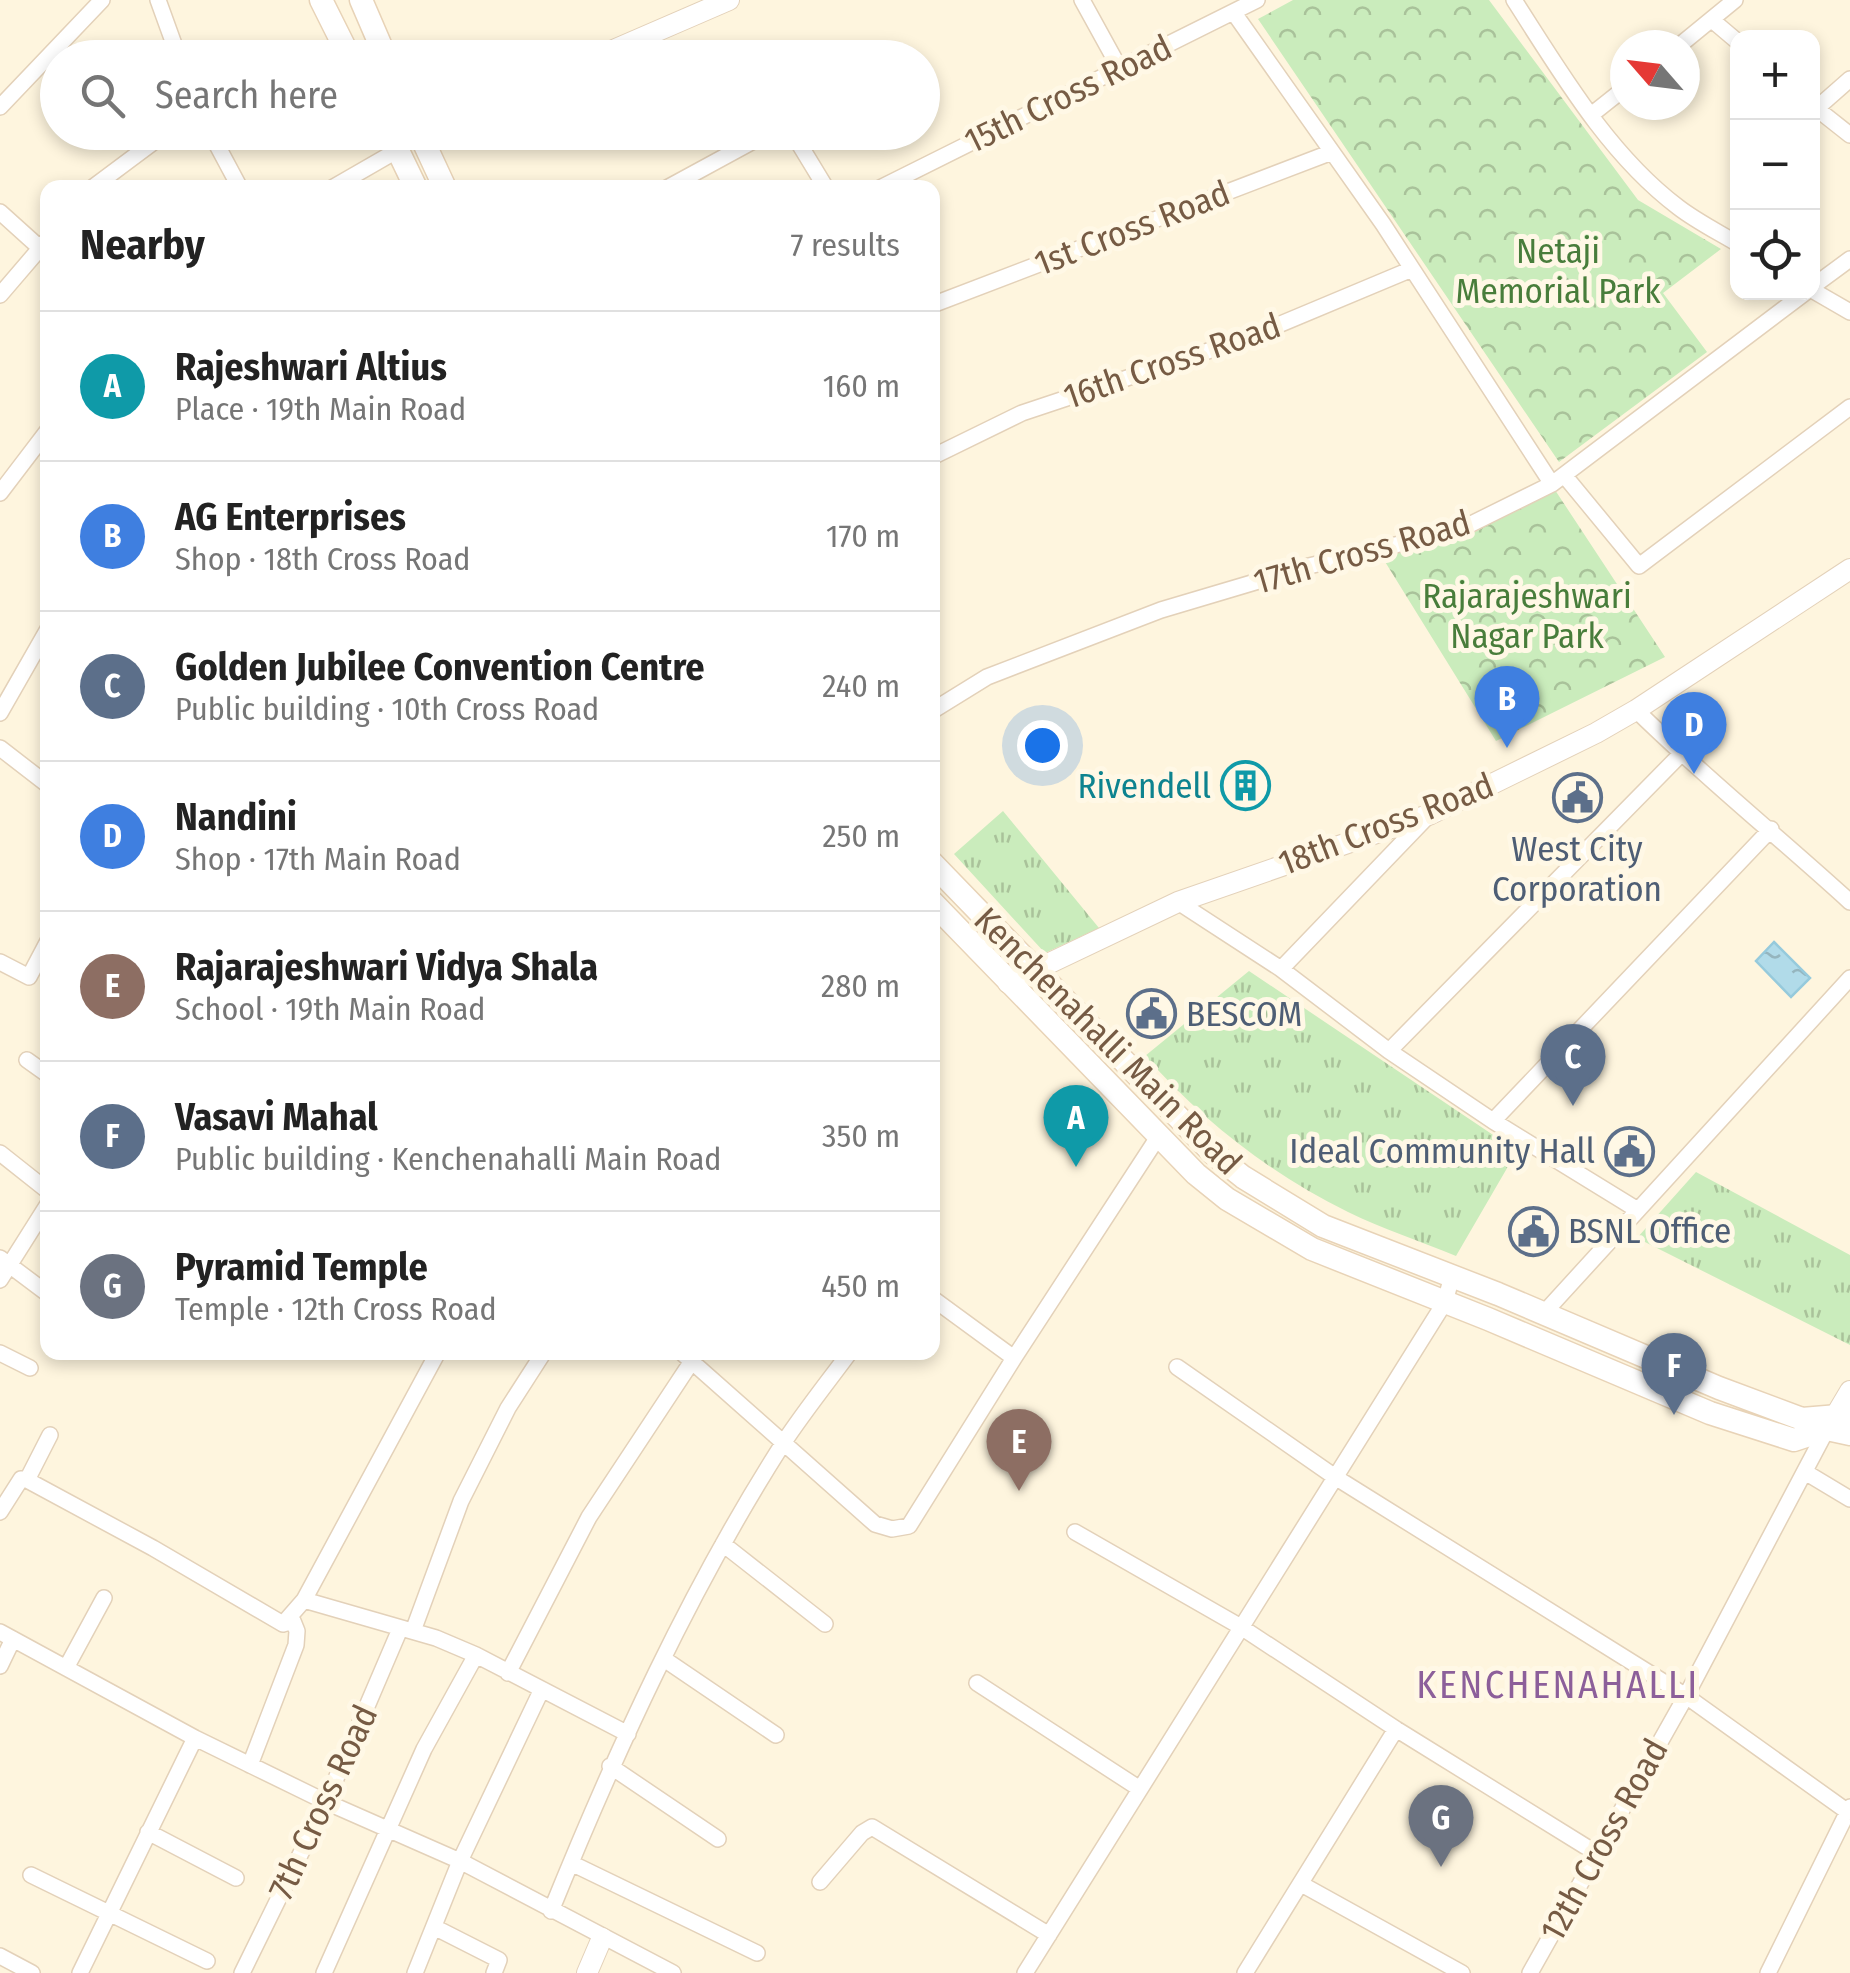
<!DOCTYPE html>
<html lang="en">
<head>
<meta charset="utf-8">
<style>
  body { margin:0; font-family:"Fira Sans Condensed",sans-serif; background:#f6f6f6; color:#222 }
  .controls { position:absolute; right:30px; top:30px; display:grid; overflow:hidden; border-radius:20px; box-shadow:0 5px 15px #0003 }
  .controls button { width:90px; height:90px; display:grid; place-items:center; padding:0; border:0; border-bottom:2px solid #e0e0e0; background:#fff; color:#222; font:50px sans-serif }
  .compass { position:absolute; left:1610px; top:30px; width:90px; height:90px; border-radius:50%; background:#fff; box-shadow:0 5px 15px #0003; rotate:298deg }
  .you { position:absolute; left:1042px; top:745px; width:35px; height:35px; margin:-25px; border:8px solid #fff; border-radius:50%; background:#1a73e8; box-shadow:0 0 0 15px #1a73e833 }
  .badge { display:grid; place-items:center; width:65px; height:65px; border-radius:50%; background:#2563eb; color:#fff; font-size:32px; font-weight:700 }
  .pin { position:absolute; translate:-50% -82px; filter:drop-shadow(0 2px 5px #0008) }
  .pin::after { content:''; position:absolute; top:52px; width:35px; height:30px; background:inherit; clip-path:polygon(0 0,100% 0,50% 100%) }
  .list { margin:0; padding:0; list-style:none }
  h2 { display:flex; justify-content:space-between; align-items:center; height:130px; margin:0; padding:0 40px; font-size:42px }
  h2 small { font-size:32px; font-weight:400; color:#767676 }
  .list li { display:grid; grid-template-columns:65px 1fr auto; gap:30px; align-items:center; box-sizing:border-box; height:150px; padding:0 40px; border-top:2px solid #e0e0e0 }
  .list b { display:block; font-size:38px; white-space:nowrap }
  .list p { margin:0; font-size:32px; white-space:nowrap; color:#767676 }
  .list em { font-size:32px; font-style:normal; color:#767676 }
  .icon { flex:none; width:55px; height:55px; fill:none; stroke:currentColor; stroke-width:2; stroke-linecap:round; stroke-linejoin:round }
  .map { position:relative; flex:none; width:1850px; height:1973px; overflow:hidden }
  .search { position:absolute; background:#fff; box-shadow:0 5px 15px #0003; left:40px; top:40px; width:900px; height:110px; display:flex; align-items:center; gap:25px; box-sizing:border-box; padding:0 35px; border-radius:55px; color:#767676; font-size:38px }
  .panel { position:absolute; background:#fff; box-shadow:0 5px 15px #0003; left:40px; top:180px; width:900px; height:1180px; border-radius:20px }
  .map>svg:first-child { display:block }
  .grass { fill:url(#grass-tufts) }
  .park { fill:url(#park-crowns) }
  .water { fill:url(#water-ripples); stroke:#96cadc; stroke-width:2.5 }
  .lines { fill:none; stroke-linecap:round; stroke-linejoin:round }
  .minor-casing { stroke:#e3d1b9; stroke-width:18 }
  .tertiary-casing { stroke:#e3d1b9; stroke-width:22 }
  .secondary-casing { stroke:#e8d3b7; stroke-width:25 }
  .minor { stroke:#fff; stroke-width:15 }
  .tertiary { stroke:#fff; stroke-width:20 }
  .secondary { stroke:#fff; stroke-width:22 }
  .labels { text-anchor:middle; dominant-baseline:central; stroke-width:10; stroke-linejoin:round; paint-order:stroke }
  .street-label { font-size:35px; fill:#765b44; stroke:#fff8e6 }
  .park-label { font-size:35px; fill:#487d3b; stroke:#fff8e6 }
  .culture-label { font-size:35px; fill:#0d838f; stroke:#fff8e6; text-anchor:end }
  .service-label { font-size:35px; fill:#4e5e75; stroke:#fff8e6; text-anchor:start }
  .neighbourhood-label { font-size:38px; letter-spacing:2.5px; fill:#8c5f9a; stroke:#fff8e6 }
</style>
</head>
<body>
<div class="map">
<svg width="1850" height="1973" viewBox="0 0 1850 1973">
  <defs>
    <pattern id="grass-tufts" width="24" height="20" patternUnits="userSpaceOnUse" patternTransform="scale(2.5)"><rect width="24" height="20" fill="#caecbc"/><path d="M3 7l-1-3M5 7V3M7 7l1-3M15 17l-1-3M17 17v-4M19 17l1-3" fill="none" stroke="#a9c29a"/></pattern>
    <pattern id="park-crowns" width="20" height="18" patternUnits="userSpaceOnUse" patternTransform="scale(2.5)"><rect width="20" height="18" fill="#caecbc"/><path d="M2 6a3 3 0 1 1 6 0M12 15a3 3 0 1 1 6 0" fill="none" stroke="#a9c29a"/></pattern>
    <pattern id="water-ripples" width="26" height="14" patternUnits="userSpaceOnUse" patternTransform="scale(2.5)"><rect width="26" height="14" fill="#b1dbe9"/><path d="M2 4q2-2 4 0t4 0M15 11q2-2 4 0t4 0" fill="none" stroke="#95b5be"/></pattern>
  </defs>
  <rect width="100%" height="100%" fill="#fef5de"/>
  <path class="grass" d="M1003,811L1099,928L1045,953L954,854Z
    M1249,971L1517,1151L1456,1256C1420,1241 1383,1229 1348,1212C1269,1173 1203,1121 1145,1056Z
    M1696,1172L1850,1255V1345L1637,1238Z"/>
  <path class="park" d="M1293,0H1489L1638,200L1721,249L1663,293L1707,352L1559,462L1258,19Z
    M1555,490L1665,657L1496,741L1379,552L1465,537Z"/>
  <path class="water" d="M1774,942L1810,978L1791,997L1756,961Z"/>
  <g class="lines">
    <defs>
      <path id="minor" d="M158,0L179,58
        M1082,0L1120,69
        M1514,0C1561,73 1608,154 1678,207C1696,221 1718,232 1738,244
        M1234,13L1383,224L1552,484
        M1712,20L1738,42
        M1680,45L1735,0
        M1812,105L1850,135
        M0,107L102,0
        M1817,108L1850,79
        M1591,115L1625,88
        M210,132L240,188
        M792,132L826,188
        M92,188L167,132
        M332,188L398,150
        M667,188L770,132
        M880,188L1257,0
        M0,212L40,248
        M1812,287L1850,259
        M1812,290L1850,312
        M0,295L48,239
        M932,305L1332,152
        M932,457L1022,413L1247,338L1412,269
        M1564,475L1639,566L1850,407
        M0,493L48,430
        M1636,710C1704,777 1779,837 1850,902
        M932,711L987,677L1161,610L1309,566L1461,529L1552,484L1806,292
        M0,713L48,629
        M0,748L48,785
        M1178,902L1281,969L1428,816
        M0,962L29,977L48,941
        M1281,969L1389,1051L1493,1121L1636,1209
        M1389,1051L1681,754
        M27,1060L48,1075
        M1493,1121L1771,829
        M0,1153L48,1191
        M0,1258L48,1294
        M0,1280L48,1204
        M932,1298L1014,1358
        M1544,1313L1850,978
        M681,1352L875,1524L892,1529L909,1526L1014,1358L1158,1137
        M0,1353L30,1368
        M1177,1367L1335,1477L1686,1696L1848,1812
        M1805,1472L1850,1499
        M27,1480L50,1435
        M0,1512L21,1479L27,1480L153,1548L283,1624L304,1600L438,1352
        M1075,1532L1241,1627L1396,1729
        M723,1544L825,1624
        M304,1600L436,1638L476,1655L628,1734
        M413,1631L461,1501L508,1408L544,1352
        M0,1632L195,1738L326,1802L460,1861L673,1973
        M664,1659L776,1735
        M0,1666L13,1639
        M66,1668L104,1598
        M508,1673L589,1517L698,1352
        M977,1683L1140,1789
        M250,1765L296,1645L297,1631L293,1621L283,1624
        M610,1766L718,1839
        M148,1832L236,1878
        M571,1863L757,1953
        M31,1875L207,1961
        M820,1882L862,1833L872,1827L1049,1935
        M1303,1885L1462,1973
        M551,1911C616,1751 689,1591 782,1445C803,1413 827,1383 850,1352
        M434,1927L499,1960L494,1973
        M0,1956L32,1973
        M80,1973L195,1738
        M242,1973L326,1802L400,1629
        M324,1973L424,1749L476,1655
        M415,1973L460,1861L541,1691
        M1025,1973L1445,1302L1452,1276
        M1245,1973L1396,1729L1596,1853
        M1530,1973L1686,1696L1827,1429
        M1768,1973L1850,1807"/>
      <path id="tertiary" d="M595,58L729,0
        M1008,983L1178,902L1431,814L1596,733L1636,710L1850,569
        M1828,1428L1850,1391
        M587,1973L602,1938"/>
      <path id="secondary" d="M321,0L350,58
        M361,0L386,58
        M389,132L416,188
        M419,132L445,188
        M932,863L1214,1154L1243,1177L1323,1226L1498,1294L1719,1388L1802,1419L1850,1415
        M932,902L1196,1174L1227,1199L1312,1249L1488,1319L1710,1413L1794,1440L1827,1429L1850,1434"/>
    </defs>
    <use href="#minor" class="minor-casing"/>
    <use href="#tertiary" class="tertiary-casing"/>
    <use href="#secondary" class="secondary-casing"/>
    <use href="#minor" class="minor"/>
    <use href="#tertiary" class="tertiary"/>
    <use href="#secondary" class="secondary"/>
  </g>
  <defs>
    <symbol id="building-ring" viewBox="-11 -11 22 22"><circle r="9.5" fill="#fff8e6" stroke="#0f9aa8" stroke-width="1.5"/><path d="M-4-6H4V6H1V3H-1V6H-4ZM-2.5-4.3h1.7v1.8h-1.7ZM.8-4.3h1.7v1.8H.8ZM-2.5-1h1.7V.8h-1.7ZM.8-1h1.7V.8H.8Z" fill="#0f9aa8"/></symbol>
    <symbol id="civic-ring" viewBox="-11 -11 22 22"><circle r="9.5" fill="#fff8e6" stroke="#5c6f8a" stroke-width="1.5"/><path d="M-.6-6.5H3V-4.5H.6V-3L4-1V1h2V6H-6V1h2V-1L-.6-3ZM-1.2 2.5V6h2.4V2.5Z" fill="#5c6f8a"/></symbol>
  </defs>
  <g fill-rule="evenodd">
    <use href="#building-ring" x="1218" y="758" width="55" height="55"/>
    <use href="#civic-ring" x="1550" y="770" width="55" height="55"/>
    <use href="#civic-ring" x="1124" y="986" width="55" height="55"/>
    <use href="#civic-ring" x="1602" y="1124" width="55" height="55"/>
    <use href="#civic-ring" x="1506" y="1204" width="55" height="55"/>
  </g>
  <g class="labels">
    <g class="street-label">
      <text transform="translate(1068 94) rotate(-26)">15th Cross Road</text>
      <text transform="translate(1132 228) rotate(-21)">1st Cross Road</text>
      <text transform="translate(1172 361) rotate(-19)">16th Cross Road</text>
      <text transform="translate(1362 552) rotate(-16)">17th Cross Road</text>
      <text transform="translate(1386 824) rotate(-21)">18th Cross Road</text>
      <text transform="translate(1108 1041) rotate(45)">Kenchenahalli Main Road</text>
      <text transform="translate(323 1802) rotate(-65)">7th Cross Road</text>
      <text transform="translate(1604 1840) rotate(-61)">12th Cross Road</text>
    </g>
    <g class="park-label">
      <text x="1558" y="251">Netaji<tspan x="1558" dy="40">Memorial Park</tspan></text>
      <text x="1527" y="596">Rajarajeshwari<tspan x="1527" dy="40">Nagar Park</tspan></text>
    </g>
    <g class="culture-label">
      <text x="1211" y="786">Rivendell</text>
    </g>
    <g class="service-label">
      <text x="1577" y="849" text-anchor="middle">West City<tspan x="1577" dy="40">Corporation</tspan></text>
      <text x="1186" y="1014">BESCOM</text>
      <text x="1595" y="1151" text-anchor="end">Ideal Community Hall</text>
      <text x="1568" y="1231">BSNL Office</text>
    </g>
    <g class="neighbourhood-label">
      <text x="1558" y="1685">KENCHENAHALLI</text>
    </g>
  </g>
</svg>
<div class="controls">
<button>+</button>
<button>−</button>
<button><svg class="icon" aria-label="locate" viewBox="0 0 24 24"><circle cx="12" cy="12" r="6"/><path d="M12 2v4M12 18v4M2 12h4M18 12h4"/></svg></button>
</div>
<svg class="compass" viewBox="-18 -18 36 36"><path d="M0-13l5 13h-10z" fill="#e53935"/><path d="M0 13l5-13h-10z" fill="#767676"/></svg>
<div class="you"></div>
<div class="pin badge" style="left:1076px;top:1167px;background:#0f9aa8">A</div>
<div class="pin badge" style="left:1507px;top:748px;background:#3f7fe0">B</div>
<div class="pin badge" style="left:1573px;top:1106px;background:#5c6f8a">C</div>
<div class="pin badge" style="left:1694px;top:774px;background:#3f7fe0">D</div>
<div class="pin badge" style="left:1019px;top:1491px;background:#8d6e63">E</div>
<div class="pin badge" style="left:1674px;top:1415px;background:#5c6f8a">F</div>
<div class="pin badge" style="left:1441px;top:1867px;background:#6b7280">G</div>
<div class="search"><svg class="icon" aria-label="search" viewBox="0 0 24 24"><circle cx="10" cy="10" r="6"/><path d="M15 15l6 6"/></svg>Search here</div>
<section class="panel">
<h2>Nearby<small>7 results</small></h2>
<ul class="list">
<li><span class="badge" style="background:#0f9aa8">A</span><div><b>Rajeshwari Altius</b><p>Place · 19th Main Road</p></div><em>160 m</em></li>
<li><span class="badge" style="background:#3f7fe0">B</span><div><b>AG Enterprises</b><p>Shop · 18th Cross Road</p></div><em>170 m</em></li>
<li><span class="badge" style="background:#5c6f8a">C</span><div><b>Golden Jubilee Convention Centre</b><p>Public building · 10th Cross Road</p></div><em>240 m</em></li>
<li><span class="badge" style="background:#3f7fe0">D</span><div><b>Nandini</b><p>Shop · 17th Main Road</p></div><em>250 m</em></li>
<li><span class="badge" style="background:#8d6e63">E</span><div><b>Rajarajeshwari Vidya Shala</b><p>School · 19th Main Road</p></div><em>280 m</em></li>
<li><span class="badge" style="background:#5c6f8a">F</span><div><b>Vasavi Mahal</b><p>Public building · Kenchenahalli Main Road</p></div><em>350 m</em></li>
<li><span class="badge" style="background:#6b7280">G</span><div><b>Pyramid Temple</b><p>Temple · 12th Cross Road</p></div><em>450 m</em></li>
</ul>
</section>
</div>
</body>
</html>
